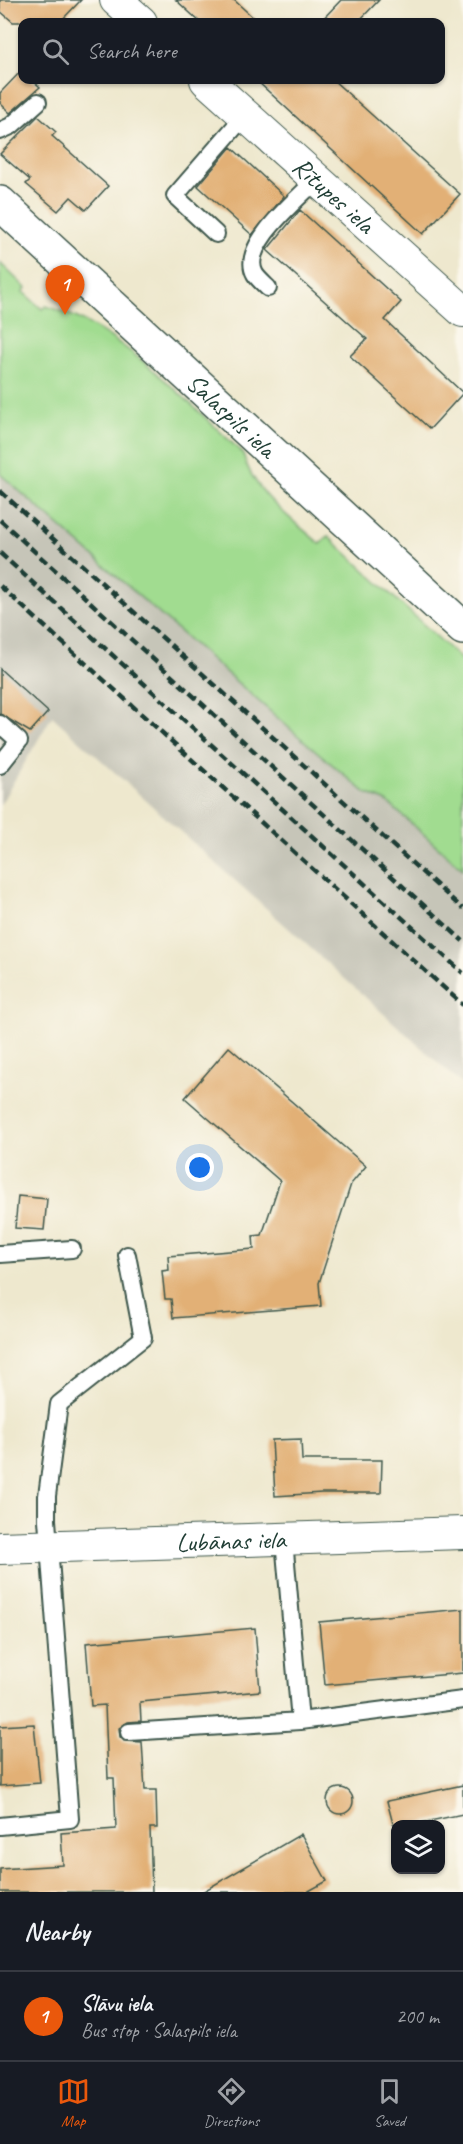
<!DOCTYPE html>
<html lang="en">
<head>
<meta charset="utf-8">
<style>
  body { margin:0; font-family:Caveat,sans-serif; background:#242831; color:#f1f3f6 }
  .controls { position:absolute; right:18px; bottom:18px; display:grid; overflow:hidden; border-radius:12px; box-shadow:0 2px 4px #0004 }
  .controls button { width:54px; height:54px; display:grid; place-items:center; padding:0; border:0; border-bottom:2px solid #363941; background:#171b24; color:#f1f3f6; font:30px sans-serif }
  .you { position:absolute; left:200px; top:1168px; width:21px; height:21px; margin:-15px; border:4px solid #fff; border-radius:50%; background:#1a73e8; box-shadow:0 0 0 9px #1a73e833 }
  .badge { display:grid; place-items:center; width:39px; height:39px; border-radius:50%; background:#ea580c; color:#fff; font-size:20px; font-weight:700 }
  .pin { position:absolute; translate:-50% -50px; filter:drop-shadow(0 2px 3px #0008) }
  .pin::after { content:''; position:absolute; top:32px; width:21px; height:18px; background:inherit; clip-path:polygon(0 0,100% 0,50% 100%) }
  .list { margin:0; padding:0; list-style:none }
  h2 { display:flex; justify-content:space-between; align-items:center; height:78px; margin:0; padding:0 24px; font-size:26px }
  h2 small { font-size:20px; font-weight:400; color:#9ea1a6 }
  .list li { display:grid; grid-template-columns:39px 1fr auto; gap:18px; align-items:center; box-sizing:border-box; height:90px; padding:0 24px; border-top:2px solid #363941 }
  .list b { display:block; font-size:22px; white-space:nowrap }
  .list p { margin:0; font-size:20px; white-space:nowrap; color:#9ea1a6 }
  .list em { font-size:20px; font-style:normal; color:#9ea1a6 }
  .icon { flex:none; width:33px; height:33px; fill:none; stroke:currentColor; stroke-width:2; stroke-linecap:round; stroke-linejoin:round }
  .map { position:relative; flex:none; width:463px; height:1892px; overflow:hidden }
  .search { position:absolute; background:#171b24; box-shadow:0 2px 4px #0004; left:18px; right:18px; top:18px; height:66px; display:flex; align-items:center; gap:15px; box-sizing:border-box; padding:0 21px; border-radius:12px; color:#9ea1a6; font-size:22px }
  .sheet { height:168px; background:#171b24 }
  nav { display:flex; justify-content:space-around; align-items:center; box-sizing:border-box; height:84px; border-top:2px solid #363941; background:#171b24; font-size:16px; color:#9ea1a6 }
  nav a { display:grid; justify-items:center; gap:3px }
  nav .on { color:#ea580c }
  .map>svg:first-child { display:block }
  .industrial { fill:#c6c5b8 }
  .green { fill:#a1dc90; stroke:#608c62; stroke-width:1.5 }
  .building { fill:#e2b076 }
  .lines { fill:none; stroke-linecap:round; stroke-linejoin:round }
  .lane-casing { stroke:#3e574b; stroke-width:20 }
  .street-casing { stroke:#3e574b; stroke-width:34 }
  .secondary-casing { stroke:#3e574b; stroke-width:36 }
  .lane { stroke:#fff; stroke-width:16 }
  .street { stroke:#fff; stroke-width:32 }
  .secondary { stroke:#fff; stroke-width:33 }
  .rail { stroke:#1f3d34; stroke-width:4.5; stroke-dasharray:9 4.5; stroke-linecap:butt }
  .labels { text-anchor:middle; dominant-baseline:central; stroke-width:5; stroke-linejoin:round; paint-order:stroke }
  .street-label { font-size:26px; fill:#1f3d34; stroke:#fbf7ec }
</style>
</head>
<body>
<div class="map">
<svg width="463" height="1892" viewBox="0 0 463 1892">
  <rect width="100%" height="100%" fill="#fbf7ec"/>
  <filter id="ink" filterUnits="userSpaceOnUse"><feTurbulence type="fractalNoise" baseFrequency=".0167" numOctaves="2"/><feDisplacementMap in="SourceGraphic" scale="12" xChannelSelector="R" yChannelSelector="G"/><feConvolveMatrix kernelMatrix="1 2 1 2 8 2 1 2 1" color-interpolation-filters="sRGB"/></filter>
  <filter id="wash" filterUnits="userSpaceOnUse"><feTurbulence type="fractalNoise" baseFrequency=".008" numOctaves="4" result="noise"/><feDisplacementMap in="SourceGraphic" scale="24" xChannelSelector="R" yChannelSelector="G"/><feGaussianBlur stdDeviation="1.35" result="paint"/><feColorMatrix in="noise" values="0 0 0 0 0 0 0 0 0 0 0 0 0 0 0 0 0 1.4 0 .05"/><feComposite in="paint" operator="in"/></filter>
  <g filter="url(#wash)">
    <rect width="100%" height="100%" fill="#eee8ce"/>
    <path class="industrial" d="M0,365L463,785V1085L52,716L0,805Z"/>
    <path class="green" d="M0,263L26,288L23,292L42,309L46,306C119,326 187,402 243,453C251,491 292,519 320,544L328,536L463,661V869L387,802L366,793L296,734L0,474Z"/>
    <g id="blocks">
      <path class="building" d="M0,0H81L60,22H13L0,11Z
        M176,0H234L258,22H200Z
        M341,0H379L358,22H320Z
        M22,70V80H32L40,87L10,113L0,103V93Z
        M256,80H333L460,194L423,234Z
        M38,116L56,132L52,136L108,186L86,210L71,197L58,211L26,184L30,180L0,154Z
        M231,147L284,196L252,235L198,186Z
        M300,210L401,302L385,320L463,393L430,429L350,356L367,339L267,250Z
        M0,669L48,712L30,732L0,714Z
        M229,1047L366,1166L351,1184L319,1283L321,1306L173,1318L171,1299H165L162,1271L169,1270L168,1256L254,1249L253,1236L262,1235L280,1181L185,1098Z
        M18,1196L47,1199L44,1230L15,1228Z
        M301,1439L302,1460H382L381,1493H322L275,1496L272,1440Z
        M463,1609V1673L325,1685L319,1622Z
        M255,1628L260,1691L140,1702L141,1721L128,1722L119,1728L120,1737L124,1741L142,1742L145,1790H156L157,1828H150L152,1892H0V1869L63,1865L61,1833L116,1829L114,1778H108L105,1705L91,1706L86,1643Z
        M34,1724L40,1783L0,1786V1726Z
        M463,1785V1814L416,1824H393L387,1801Z
        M327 1801a13 13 0 1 1 26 0a13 13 0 1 1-26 0Z
        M301,1834L327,1881L307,1892H202Z"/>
    </g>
  </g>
  <g filter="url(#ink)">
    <use href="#blocks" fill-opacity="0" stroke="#3e574b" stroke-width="1.5"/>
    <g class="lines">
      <defs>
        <path id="lane" d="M0,131L11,126L38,102
          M216,234L175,196L246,114
          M268,288C264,284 258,279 255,274C239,246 298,199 316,180
          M0,724L19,741L0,765
          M0,1254L72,1249
          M284,1540L300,1721L463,1700
          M129,1732L300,1721
          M0,1826L70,1819L47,1520V1496L59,1404L143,1338L127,1255"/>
        <g id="street">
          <path d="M116,0L141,22"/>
          <path id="s1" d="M206,80L463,311"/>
          <path id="s2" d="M0,1548L463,1533"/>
        </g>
        <g id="secondary">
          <path id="s3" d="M0,203L463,628"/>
        </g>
      </defs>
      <use href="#lane" class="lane-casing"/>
      <use href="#street" class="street-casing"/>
      <use href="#secondary" class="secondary-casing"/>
      <use href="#lane" class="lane"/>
      <use href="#street" class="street"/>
      <use href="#secondary" class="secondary"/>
      <path class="rail" d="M0,491L463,909
        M0,520L463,941
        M0,553L463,973
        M0,586L463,1005"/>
    </g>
  </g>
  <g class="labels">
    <g class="street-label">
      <text stroke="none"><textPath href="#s1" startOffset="172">Rītupes iela</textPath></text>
      <text stroke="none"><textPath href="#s3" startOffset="314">Salaspils iela</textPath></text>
      <text stroke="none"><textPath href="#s2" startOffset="231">Lubānas iela</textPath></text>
    </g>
  </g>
</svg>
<div class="controls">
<button><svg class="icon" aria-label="layers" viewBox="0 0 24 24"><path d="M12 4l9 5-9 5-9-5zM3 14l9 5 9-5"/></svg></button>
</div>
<div class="you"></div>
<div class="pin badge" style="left:65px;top:315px">1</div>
<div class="search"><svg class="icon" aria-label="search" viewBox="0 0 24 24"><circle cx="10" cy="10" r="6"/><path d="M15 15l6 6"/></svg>Search here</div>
</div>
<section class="sheet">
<h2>Nearby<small></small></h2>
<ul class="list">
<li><span class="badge">1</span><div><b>Slāvu iela</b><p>Bus stop · Salaspils iela</p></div><em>200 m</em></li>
</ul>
</section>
<nav>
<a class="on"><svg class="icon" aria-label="map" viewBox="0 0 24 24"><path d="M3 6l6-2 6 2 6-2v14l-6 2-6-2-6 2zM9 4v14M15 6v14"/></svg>Map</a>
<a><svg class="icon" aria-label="directions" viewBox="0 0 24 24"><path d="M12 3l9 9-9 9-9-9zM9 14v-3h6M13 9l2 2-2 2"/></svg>Directions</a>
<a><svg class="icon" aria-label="saved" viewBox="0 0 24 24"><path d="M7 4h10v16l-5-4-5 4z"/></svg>Saved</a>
</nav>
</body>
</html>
